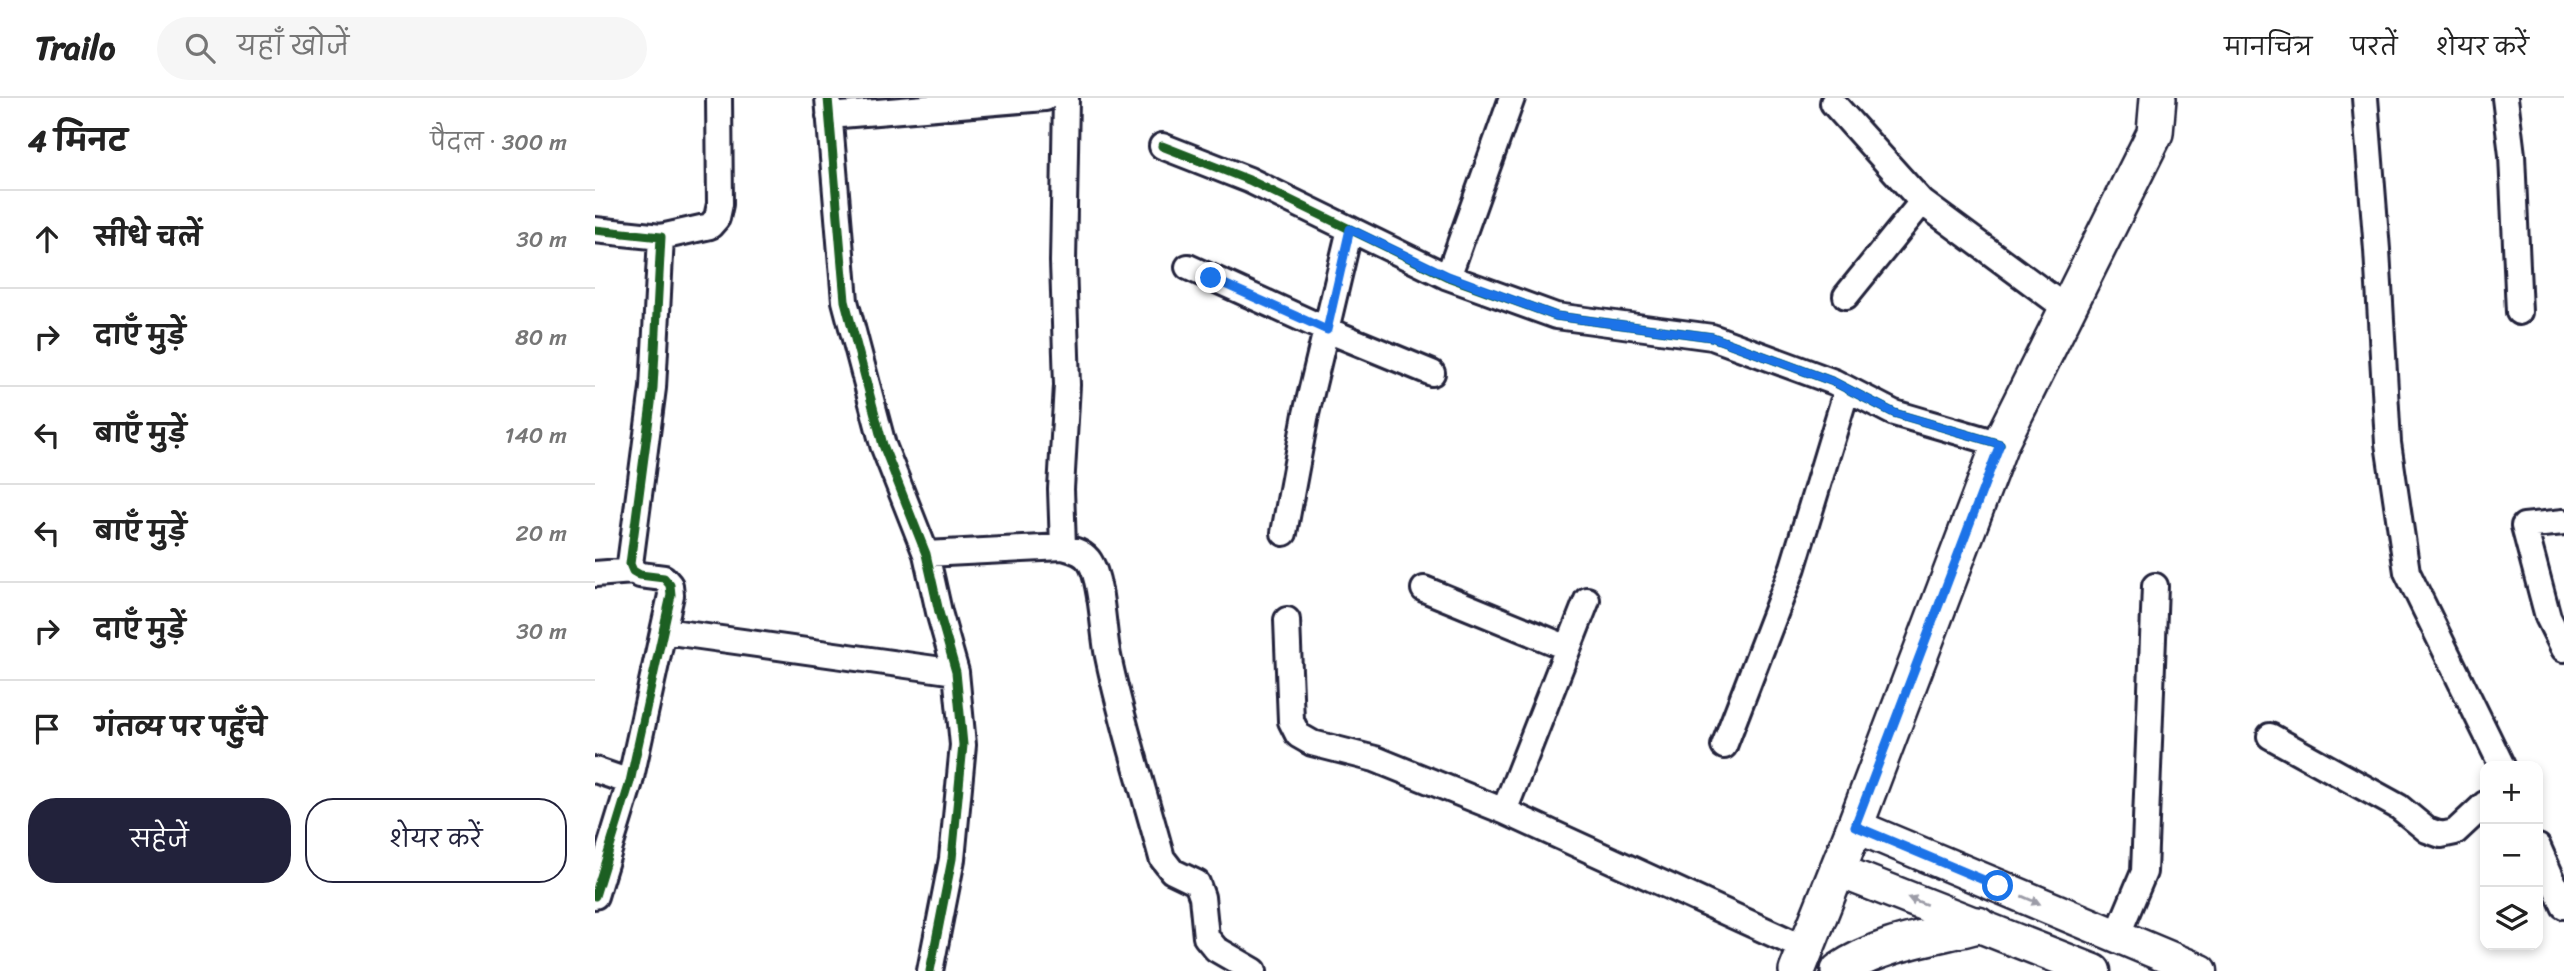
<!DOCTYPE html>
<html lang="hi">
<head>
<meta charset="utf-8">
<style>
  body { margin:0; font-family:Sriracha,"Playpen Sans Deva",sans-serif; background:#f6f6f6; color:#222 }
  .controls { position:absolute; right:21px; bottom:21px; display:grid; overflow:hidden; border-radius:14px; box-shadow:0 4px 10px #0003 }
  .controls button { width:63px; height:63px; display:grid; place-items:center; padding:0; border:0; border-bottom:2px solid #e0e0e0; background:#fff; color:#222; font:35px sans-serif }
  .stop { position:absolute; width:21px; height:21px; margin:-16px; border:5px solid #1a73e8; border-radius:50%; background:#fff }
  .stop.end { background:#1a73e8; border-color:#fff; box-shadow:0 2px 7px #0008 }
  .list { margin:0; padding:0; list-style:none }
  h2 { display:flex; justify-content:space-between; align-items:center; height:91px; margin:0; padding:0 28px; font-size:30px }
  h2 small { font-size:23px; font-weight:400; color:#767676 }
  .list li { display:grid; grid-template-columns:46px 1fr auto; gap:21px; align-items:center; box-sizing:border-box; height:98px; padding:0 28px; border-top:2px solid #e0e0e0 }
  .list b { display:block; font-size:26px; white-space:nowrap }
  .list em { font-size:23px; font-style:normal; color:#767676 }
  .actions { display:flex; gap:14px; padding:21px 28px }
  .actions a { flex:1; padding:16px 0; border:2px solid #22223b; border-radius:28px; text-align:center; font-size:24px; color:#22223b }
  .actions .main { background:#22223b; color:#fff }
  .icon { flex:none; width:38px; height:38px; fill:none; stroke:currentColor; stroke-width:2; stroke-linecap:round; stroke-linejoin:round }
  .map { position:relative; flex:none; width:1969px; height:873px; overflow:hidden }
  header { display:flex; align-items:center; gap:42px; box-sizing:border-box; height:98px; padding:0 35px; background:#fff; border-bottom:2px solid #e0e0e0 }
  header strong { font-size:33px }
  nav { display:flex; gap:38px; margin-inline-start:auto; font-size:24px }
  .search { width:490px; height:63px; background:#f6f6f6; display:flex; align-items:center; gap:18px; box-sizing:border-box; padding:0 24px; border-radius:38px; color:#767676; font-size:26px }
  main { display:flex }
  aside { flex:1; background:#fff }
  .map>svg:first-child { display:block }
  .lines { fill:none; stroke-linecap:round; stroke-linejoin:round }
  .minor-casing { stroke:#22223b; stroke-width:30 }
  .tertiary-casing { stroke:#22223b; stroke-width:37 }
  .secondary-casing { stroke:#22223b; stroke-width:40 }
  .minor { stroke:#fff; stroke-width:24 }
  .tertiary { stroke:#fff; stroke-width:32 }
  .secondary { stroke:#fff; stroke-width:35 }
  .cycleway-casing { stroke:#fff; stroke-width:13 }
  .cycleway { stroke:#1b5e20; stroke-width:9 }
  .oneway { fill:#9c9ca7 }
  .route { stroke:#1a73e8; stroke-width:9 }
</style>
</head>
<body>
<header>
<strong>Trailo</strong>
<div class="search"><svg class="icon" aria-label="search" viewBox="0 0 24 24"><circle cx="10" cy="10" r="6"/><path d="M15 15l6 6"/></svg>यहाँ खोजें</div>
<nav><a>मानचित्र</a><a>परतें</a><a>शेयर करें</a></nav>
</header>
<main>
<aside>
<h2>4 मिनट<small>पैदल · 300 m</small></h2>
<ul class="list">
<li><svg class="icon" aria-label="ahead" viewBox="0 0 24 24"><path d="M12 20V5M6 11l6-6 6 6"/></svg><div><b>सीधे चलें</b></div><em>30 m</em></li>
<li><svg class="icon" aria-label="right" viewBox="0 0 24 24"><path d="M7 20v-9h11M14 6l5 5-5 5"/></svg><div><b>दाएँ मुड़ें</b></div><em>80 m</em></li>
<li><svg class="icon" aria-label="left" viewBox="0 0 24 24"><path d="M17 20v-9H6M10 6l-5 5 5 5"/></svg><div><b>बाएँ मुड़ें</b></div><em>140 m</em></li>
<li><svg class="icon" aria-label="left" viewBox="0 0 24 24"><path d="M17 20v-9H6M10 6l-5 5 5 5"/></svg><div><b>बाएँ मुड़ें</b></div><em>20 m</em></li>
<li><svg class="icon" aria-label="right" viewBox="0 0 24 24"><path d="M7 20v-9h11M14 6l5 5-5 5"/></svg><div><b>दाएँ मुड़ें</b></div><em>30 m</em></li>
<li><svg class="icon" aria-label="arrive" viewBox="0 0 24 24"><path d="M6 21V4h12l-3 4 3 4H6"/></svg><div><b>गंतव्य पर पहुँचे</b></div></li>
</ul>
<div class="actions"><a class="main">सहेजें</a><a>शेयर करें</a></div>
</aside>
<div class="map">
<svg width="1969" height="873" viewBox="0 0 1969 873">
  <rect width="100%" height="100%" fill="#fff"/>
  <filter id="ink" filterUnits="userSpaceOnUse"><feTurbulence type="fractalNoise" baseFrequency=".0143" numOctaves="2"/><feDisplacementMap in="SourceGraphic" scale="14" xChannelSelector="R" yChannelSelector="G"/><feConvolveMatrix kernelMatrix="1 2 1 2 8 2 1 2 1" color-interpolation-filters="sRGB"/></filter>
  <g filter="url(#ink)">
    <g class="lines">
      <defs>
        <path id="minor" d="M233,0L250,203L288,347L331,456L344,514L361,574L368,647L357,761L335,873
          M1770,0L1782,152L1793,345L1812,474L1907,668
          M1910,0L1917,57L1924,214
          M1238,5L1327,104L1472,211
          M234,18L450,0
          M567,48L654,82L853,179L961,218L1117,239L1239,284L1299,315L1405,346
          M0,132L66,139L58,290L35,466L38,473L45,477L69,480L75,487L76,497L35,684L0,798
          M66,139L115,128L122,120L125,106L124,0
          M593,169L732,232L837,275
          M853,179L917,0
          M1251,198L1327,104
          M1969,424L1929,428L1953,519L1969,551
          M689,435L711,316L755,131
          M468,449L466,391L472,287L468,164L471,0
          M331,456L468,449C478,452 489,454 495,464C507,482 508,535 513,558C527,626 549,693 567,760L577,773L602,785L607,799L611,839L621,851L659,873
          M0,476L38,473
          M829,491L973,550
          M692,522L696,623L703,637L717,645L780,661L909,713L1211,851
          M69,533L361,574
          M1675,638L1804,709L1832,732L1846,737L1860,734L1890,706
          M1129,648L1198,469L1252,291
          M0,672L35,684
          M909,713L992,502
          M1943,749L1969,808
          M1522,838L1549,774L1560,488"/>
        <path id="tertiary" d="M1260,728L1606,873
          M1242,772L1499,873"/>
        <path id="secondary" d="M1202,873L1260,728L1405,346L1560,35L1563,0
          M1244,873C1285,845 1337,839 1383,827"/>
      </defs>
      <use href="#minor" class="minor-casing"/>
      <use href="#tertiary" class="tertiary-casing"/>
      <use href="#secondary" class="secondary-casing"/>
      <use href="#minor" class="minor"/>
      <use href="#tertiary" class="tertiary"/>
      <use href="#secondary" class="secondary"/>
      <defs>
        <path id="cycleway" d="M233,0L250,203L288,347L331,456L344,514L361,574L368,647L357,761L335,873
          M567,48L654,82L853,179L961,218L1117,239L1239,284L1299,315L1405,346
          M0,132L66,139L58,290L35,466L38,473L45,477L69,480L75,487L76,497L35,684L0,798"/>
      </defs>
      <use href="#cycleway" class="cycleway-casing"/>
      <use href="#cycleway" class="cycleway"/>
    </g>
    <defs><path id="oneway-solid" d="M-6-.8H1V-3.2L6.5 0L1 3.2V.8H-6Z" transform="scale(1.75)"/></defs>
    <g class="oneway">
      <use href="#oneway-solid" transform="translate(1436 802) rotate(23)"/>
      <use href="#oneway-solid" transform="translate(1322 803) rotate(-159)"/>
    </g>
  </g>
  <g class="lines" filter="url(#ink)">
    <path class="route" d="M616,180L732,232L755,131L853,178L961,218L1117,239L1239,284L1299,315L1405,346L1260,728L1403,788"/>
  </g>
</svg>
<div class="controls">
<button>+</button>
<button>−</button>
<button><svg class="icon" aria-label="layers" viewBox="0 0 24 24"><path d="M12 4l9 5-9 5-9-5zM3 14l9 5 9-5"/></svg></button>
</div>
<div class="stop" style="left:1403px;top:788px"></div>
<div class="stop end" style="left:616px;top:180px"></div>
</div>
</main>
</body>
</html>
